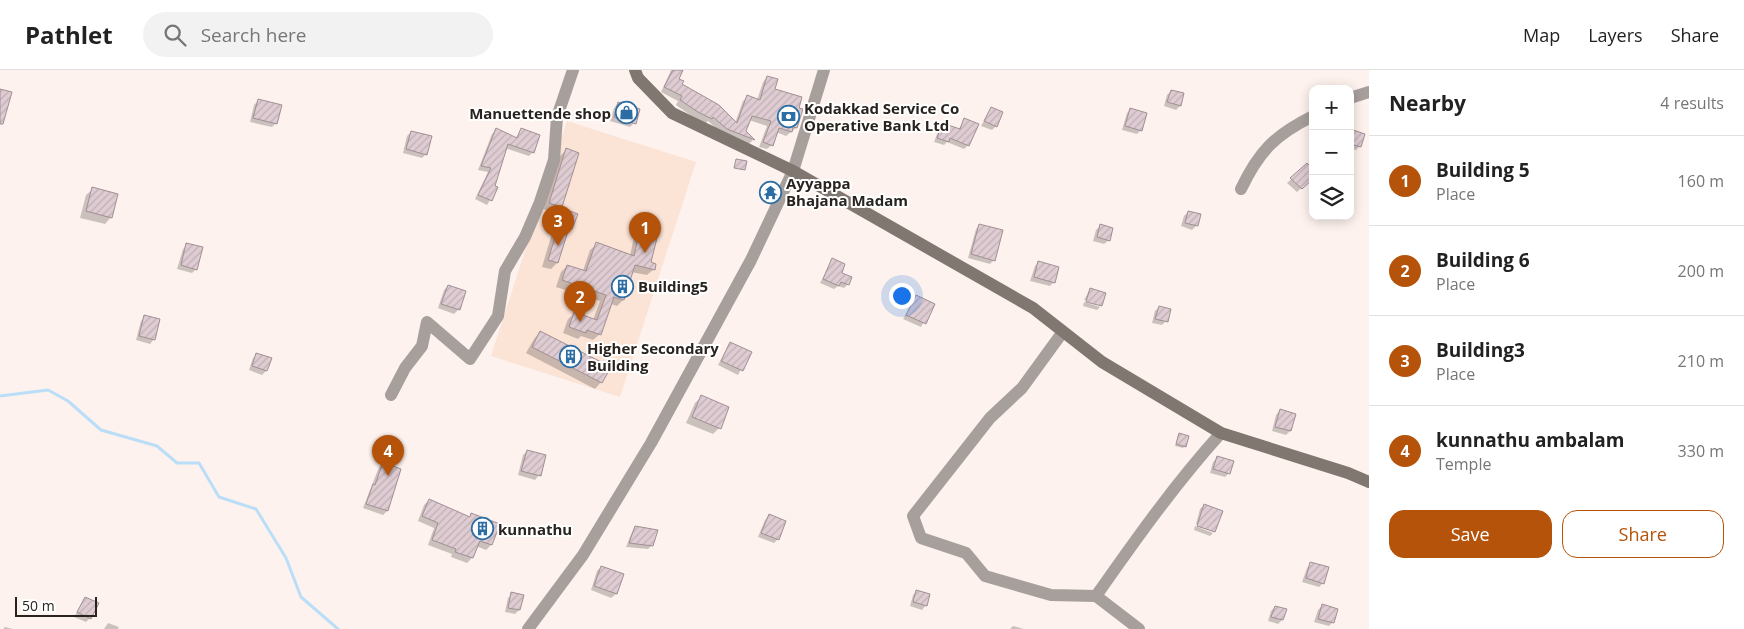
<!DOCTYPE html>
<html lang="en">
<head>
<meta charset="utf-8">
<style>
  body { margin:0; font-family:"Open Sans",sans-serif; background:#f2f2f2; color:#222 }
  .controls { position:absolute; right:15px; top:15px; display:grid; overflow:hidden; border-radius:10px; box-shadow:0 2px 12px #0003 }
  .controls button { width:45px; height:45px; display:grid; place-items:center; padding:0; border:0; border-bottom:1px solid #e0e0e0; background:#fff; color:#222; font:25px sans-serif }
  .scale { position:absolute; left:15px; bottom:12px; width:82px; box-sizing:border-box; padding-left:5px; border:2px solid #292320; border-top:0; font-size:14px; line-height:18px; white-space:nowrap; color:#292320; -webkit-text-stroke:4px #fff; paint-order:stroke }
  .you { position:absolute; left:901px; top:225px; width:18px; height:18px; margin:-12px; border:4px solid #fff; border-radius:50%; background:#1a73e8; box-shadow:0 0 0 8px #1a73e833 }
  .badge { display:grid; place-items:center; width:32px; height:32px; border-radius:50%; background:#b45309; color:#fff; font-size:16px; font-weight:700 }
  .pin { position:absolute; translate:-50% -41px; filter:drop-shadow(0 1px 2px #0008) }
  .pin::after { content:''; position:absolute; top:26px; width:18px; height:15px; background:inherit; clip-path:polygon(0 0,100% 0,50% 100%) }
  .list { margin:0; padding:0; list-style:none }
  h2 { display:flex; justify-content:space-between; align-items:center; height:65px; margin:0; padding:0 20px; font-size:21px }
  h2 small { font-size:16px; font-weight:400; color:#767676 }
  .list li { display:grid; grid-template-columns:32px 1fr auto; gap:15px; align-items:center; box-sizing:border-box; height:90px; padding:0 20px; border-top:1px solid #e0e0e0 }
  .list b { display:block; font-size:19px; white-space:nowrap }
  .list p { margin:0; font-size:16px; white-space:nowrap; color:#767676 }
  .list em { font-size:16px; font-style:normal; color:#767676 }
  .actions { display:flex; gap:10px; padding:15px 20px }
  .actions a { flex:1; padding:11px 0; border:1px solid #b45309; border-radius:15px; text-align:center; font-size:18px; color:#b45309 }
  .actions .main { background:#b45309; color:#fff }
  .icon { flex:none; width:28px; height:28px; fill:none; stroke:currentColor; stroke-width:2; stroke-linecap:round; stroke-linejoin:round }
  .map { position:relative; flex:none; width:1369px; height:559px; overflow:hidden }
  header { display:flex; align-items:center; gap:30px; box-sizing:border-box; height:70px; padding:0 25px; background:#fff; border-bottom:1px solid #e0e0e0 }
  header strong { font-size:24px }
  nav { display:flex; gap:28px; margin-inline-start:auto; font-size:18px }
  .search { width:350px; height:45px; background:#f2f2f2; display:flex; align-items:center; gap:12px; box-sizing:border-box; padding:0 18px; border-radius:28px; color:#767676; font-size:19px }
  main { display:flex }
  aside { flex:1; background:#fff }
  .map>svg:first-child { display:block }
  .built { fill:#fbe3d6 }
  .shadow { fill:#0003 }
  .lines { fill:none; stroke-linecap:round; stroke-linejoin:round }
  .stream { stroke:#badef8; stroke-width:3 }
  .building { fill:url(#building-hatch); stroke:#a18f95 }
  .street { stroke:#a69f9b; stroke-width:12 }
  .secondary { stroke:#807771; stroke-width:12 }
  .labels { text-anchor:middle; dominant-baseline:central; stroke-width:4; stroke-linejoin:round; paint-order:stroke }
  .poi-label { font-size:15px; font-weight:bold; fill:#292320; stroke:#fff; text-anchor:start }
</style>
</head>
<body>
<header>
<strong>Pathlet</strong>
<div class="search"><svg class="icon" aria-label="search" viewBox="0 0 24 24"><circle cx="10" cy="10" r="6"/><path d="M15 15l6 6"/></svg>Search here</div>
<nav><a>Map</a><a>Layers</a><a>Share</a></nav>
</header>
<main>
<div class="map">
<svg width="1369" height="559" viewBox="0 0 1369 559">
  <defs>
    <pattern id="building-hatch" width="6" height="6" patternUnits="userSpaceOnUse" patternTransform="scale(1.25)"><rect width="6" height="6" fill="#dfccd2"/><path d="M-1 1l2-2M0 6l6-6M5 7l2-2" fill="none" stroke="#bfafb4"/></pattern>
  </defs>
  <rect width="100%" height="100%" fill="#fdf2ed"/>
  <path class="built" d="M567,51L696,92L620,327L491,286Z"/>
  <path class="shadow" d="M671,0H682L678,9L681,15L735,53L743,31L747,27L757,30L763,12L767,7L774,20L798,39L796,58L786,66L776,62L772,75L767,79L759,77L767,56L749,50L744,61L753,70L749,74L722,64L708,51L706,53L693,47L676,35L678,31L661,22Z
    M1171,21L1180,36L1176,40L1164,36L1167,25Z
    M258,31L276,53L272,57L250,52L254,35Z
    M618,33L634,53L630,57L610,51L614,38Z
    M991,38L996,56L992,60L981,56Z
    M1131,39L1141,60L1137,64L1122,60L1127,43Z
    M965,49L968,75L964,79L947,72L944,75L934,72L939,59L943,55L958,60Z
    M496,60L515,69L521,60L533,82L529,86L505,78L493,116L497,118L487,135L475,129L488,102L478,100L492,64Z
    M411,62L426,84L422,88L403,83L407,66Z
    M1354,62L1360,76L1356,80L1350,79V65Z
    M566,80L561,137L559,139L571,158L566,164L557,193L551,199L542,197L553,160L545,157L552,142L543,139L560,86Z
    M1307,95L1313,107L1297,122L1287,113Z
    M93,119L111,147L105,154L80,148L86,125Z
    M1188,142L1196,156L1192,160L1181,156L1184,146Z
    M980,155L994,190L990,194L968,188L976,159Z
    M1100,156L1109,170L1104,174L1093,171L1096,160Z
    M641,161L649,193L654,199L647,205L631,202L623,230L617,236L611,234L600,264L593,270L581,266L578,269L563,263L568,249L575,243L593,250L600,231L556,217L561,202L567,196L583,201L590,180L597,174L630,186L634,167Z
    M187,175L196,199L192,203L177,199L183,179Z
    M832,190L848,214L844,218L838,216L834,219L820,213Z
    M1039,192L1054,212L1050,216L1030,211L1035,196Z
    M448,216L464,222L458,240L454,244L438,238L444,220Z
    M1090,219L1101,235L1100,236V234L1084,230Z
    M916,226L934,234L921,257L903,249Z
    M1084,232L1100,237L1097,240L1083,236Z
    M1159,237L1166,251L1162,255L1152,253L1155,241Z
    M145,247L154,269L150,274L136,270L141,251Z
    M540,262L601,312L595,319L526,283L534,269Z
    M730,273L750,283L738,305L718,295Z
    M257,284L266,301L262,305L249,300L253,288Z
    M701,327L719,358L713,364L686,353L695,333Z
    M1280,340L1290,361L1286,365L1272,361L1276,345Z
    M1178,366L1185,376L1183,378L1175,376Z
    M527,381L539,405L535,410L518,405L523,385Z
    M1217,388L1229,403L1225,407L1210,403L1213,392Z
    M383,393L400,399L387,441L383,445L363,438L379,397Z
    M429,430L469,448L472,445L498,455L491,475L486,480L476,476L472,488L467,493L451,487L452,484L428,475L434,458L418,451L424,435Z
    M1204,435L1222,442L1214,462L1196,454L1200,439Z
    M769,446L778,469L774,473L758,467L765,450Z
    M1195,456L1213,463L1210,466L1194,460Z
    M636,458L652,475L648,479L626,477L632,462Z
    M1311,493L1323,513L1319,517L1302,512L1307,498Z
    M601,497L622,505L616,524L611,528L591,520L597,501Z
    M917,521L926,535L922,540L910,536L913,525Z
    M512,524L519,540L515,544L505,542L508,528Z
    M85,528L90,548L86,552L74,547Z
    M1322,536L1333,552L1329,556L1314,552L1318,540Z
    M1275,537L1282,550L1278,554L1268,551L1271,541Z
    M108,553L119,557L118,559H104Z
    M1013,556L1024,559H1010Z
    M5,557L13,559H3Z"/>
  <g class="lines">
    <path class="stream" d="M0,326L48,320L68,331L101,360L157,376L177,393H199L219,427L256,439L286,488L301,527L338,559"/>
  </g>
  <path class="building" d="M673,0H683L679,9L684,11L682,14L719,35L737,53L747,25L760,30L767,6L778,9L775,19L802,27L799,38L803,39L797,58L793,57L792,62L779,58L773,76L763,72L771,51L752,46L746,61L755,70L727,59L713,47L712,49L698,42L680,30L682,26L664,17Z
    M0,19L12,22L3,54H0Z
    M1171,20L1184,23L1181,36L1167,32Z
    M258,29L282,35L277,54L253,48Z
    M618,32L640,39L636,54L614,47Z
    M991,37L1003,42L997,57L984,51Z
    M1130,38L1147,43L1142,61L1125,56Z
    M964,48L979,54L969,76L950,68L949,72L937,68L942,53L960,59Z
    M496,58L517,68L521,58L540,65L534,83L508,74L495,116L498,117L492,131L478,125L491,98L481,96Z
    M1353,60L1365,64L1361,77L1350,74Z
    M411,61L432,66L427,85L406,79Z
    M566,78L579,83L562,137L549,133Z
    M736,89L747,91L745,100L734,98Z
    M1307,93L1313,99V109L1302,119L1290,108Z
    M92,117L118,124L112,148L86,141Z
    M556,136L578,144L572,159L569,158L558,193L548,190L559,154L551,151Z
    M1188,141L1201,144L1198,156L1185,153Z
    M979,154L1003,160L995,191L971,184Z
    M1100,154L1113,158L1110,171L1097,167Z
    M640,159L658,164L651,192L656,194L655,200L635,195L624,230L614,227L601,265L587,260L586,263L569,257L574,242L597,250L606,225L562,210L567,195L586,201L596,172L634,186Z
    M186,173L203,177L197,200L181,195Z
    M832,188L845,194L842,203L852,207L849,215L841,212L839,216L823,209Z
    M1038,191L1059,197L1055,213L1034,207Z
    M448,215L466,221L460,240L441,234Z
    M1090,218L1106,223L1102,236L1086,232Z
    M916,225L935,234L926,254L906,245Z
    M1159,236L1171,239L1168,252L1155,249Z
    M144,245L160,249L155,270L139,266Z
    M540,261L611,297L602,313L532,277Z
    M730,272L752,282L743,301L721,291Z
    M256,283L272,288L267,301L252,296Z
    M701,325L729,337L721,359L692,347Z
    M1280,339L1296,344L1291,361L1275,357Z
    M1179,363L1189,366L1186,377L1176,374Z
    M527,380L546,385L541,406L521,401Z
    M1217,386L1234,391L1230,404L1213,399Z
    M383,392L401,399L388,441L366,434L373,414L375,415Z
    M429,429L470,447L471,443L500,454L492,475L480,471L473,488L455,482L456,479L432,470L438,453L422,446Z
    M1204,434L1223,441L1215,462L1197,456Z
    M769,444L786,451L779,470L761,463Z
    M635,456L658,460L653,476L629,473Z
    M1310,492L1329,497L1324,514L1306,508Z
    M601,496L624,504L617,524L594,516Z
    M916,520L930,524L927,536L913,532Z
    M511,522L524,525L520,540L508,538Z
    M85,527L99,533L91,549L77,542Z
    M1322,534L1338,539L1334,553L1318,549Z
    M1275,536L1287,539L1283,550L1271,547Z"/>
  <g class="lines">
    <path class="street" d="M1350,28L1369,22
      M1241,119C1259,81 1275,65 1313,46
      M1062,263L1022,318L990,348L913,446L921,468L966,483L985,506L1051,525L1096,526L1139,559
      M391,325L405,298L422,276L427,252L470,289L498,246L505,201L525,167L540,132L554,90L557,47L573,0
      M1096,526C1136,469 1175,414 1221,363
      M528,559L583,485L651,373L751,190L793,101L824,0"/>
    <path class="secondary" d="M635,0L638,8L672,43L793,101L1033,238L1102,292L1221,363L1348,403L1369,412"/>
  </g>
  <defs>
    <symbol id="shop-ring" viewBox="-11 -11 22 22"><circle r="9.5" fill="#fff" stroke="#2c6da3" stroke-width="1.5"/><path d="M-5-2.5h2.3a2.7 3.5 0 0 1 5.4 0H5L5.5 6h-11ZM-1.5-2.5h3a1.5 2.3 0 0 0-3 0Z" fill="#2c6da3"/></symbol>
    <symbol id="bank-ring" viewBox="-11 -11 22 22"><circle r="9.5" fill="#fff" stroke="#2c6da3" stroke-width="1.5"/><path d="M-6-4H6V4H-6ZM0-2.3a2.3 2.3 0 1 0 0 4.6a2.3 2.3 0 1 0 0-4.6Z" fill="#2c6da3"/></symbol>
    <symbol id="temple-ring" viewBox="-11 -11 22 22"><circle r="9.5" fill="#fff" stroke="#2c6da3" stroke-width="1.5"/><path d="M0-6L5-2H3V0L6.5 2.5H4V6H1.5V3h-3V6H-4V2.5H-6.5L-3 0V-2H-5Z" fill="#2c6da3"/></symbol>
    <symbol id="building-ring" viewBox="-11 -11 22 22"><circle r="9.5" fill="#fff" stroke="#2c6da3" stroke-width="1.5"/><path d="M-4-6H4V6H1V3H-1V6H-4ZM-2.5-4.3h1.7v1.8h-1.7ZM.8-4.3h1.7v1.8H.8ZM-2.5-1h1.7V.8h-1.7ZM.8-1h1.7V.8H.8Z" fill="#2c6da3"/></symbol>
  </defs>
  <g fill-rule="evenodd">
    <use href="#shop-ring" x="614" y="30" width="25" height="25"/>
    <use href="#bank-ring" x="776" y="34" width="25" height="25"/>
    <use href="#temple-ring" x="758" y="110" width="25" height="25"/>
    <use href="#building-ring" x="610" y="204" width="25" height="25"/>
    <use href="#building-ring" x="558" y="274" width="25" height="25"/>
    <use href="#building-ring" x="470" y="446" width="25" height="25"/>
  </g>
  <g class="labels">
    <g class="poi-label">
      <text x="804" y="38">Kodakkad Service Co<tspan x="804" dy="17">Operative Bank Ltd</tspan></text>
      <text x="611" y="43" text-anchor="end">Manuettende shop</text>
      <text x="786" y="113">Ayyappa<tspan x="786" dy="17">Bhajana Madam</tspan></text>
      <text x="638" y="216">Building5</text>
      <text x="587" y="278">Higher Secondary<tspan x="587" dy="17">Building</tspan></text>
      <text x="498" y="459">kunnathu</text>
    </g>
  </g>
</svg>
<div class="controls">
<button>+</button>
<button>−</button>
<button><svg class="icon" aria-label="layers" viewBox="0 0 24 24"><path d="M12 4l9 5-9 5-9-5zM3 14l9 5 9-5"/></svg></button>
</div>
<div class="scale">50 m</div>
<div class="you"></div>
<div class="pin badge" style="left:645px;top:183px">1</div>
<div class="pin badge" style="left:580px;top:252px">2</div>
<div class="pin badge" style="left:558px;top:176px">3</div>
<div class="pin badge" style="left:388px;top:406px">4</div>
</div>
<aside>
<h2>Nearby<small>4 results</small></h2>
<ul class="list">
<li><span class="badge">1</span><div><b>Building 5</b><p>Place</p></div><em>160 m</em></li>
<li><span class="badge">2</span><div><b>Building 6</b><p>Place</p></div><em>200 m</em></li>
<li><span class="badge">3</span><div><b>Building3</b><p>Place</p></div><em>210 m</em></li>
<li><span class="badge">4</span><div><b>kunnathu ambalam</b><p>Temple</p></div><em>330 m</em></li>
</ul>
<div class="actions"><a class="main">Save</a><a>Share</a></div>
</aside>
</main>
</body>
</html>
